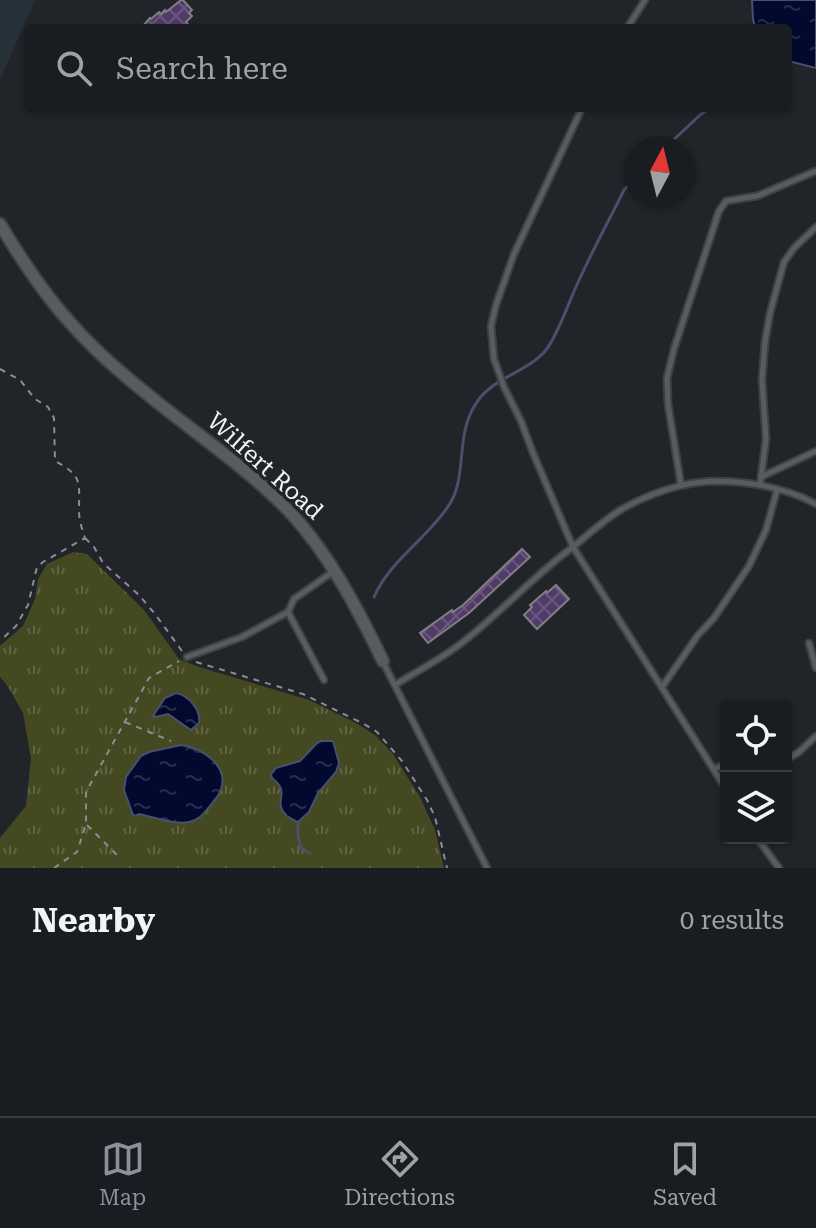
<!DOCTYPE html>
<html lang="en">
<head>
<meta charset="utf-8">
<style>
  body { margin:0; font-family:"Roboto Serif",serif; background:#222529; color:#f1f3f6 }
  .controls { position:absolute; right:24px; bottom:24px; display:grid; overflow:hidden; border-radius:8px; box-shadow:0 2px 6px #0004 }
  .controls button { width:72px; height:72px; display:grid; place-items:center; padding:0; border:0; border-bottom:2px solid #373a3e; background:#191c20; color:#f1f3f6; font:40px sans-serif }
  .compass { position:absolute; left:624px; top:136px; width:72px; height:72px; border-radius:50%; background:#191c20; box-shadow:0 2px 6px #0004; rotate:7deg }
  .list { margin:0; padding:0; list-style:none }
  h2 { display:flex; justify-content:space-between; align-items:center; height:104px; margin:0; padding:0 32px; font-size:34px }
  h2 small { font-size:26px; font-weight:400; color:#9fa1a5 }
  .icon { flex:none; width:44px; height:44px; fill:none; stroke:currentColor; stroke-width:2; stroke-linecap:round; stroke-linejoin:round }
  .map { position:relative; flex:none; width:816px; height:868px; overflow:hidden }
  .search { position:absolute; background:#191c20; box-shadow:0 2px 6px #0004; left:24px; right:24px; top:24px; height:88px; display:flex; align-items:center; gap:20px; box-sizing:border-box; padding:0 28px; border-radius:8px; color:#9fa1a5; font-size:30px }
  .sheet { height:248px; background:#191c20 }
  nav { display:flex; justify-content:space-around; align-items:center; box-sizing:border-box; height:112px; border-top:2px solid #373a3e; background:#191c20; font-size:22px; color:#9fa1a5 }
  nav a { display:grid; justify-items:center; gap:4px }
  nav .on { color:#8c9099 }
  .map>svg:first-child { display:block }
  .built { fill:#263038 }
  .grass { fill:url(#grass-tufts) }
  .water { fill:url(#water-ripples); stroke:#49506b; stroke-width:2 }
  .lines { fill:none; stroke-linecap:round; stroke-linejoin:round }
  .stream { stroke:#49506b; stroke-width:3 }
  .building { fill:url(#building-cross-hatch); stroke:#817e85; stroke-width:2 }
  .service-casing { stroke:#3d4144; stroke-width:9 }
  .minor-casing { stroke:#3d4144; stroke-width:15 }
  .path { stroke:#8a8d91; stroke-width:2; stroke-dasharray:6 6; stroke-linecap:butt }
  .service { stroke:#575c61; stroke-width:5 }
  .minor { stroke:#575c61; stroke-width:11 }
  .labels { text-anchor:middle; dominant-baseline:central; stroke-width:7; stroke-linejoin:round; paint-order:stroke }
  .street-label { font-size:24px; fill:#f1f4f7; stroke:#21252a }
</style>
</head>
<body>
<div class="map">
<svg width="816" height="868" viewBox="0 0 816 868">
  <defs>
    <pattern id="grass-tufts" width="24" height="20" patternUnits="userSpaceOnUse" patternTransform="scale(2)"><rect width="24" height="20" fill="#454922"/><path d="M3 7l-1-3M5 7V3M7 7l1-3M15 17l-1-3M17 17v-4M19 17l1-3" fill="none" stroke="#606443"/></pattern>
    <pattern id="water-ripples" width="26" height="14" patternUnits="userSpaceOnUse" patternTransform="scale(2)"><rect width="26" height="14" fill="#01092f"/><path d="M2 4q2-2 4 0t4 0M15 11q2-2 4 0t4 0" fill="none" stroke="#262d4e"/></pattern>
    <pattern id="building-cross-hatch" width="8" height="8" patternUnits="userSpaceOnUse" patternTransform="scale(2)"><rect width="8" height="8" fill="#503a67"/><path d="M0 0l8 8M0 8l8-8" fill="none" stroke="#6a577e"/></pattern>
  </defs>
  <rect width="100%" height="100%" fill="#21252a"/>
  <path class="built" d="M0,0H35L0,80Z"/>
  <path class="grass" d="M73,552L87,554L144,610L179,659L199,667L309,700L356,723L375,735L393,754L420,797L435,830L444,868H0V838L26,806L31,758L23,713L7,685L0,677V646L23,626L35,599L38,579L47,564Z"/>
  <path class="water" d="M752,0H816V68L788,61V28H755L753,19Z
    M176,693C189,695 201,711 199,723L191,730L168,714L155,717L153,716L165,698Z
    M321,741H333L339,763L336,772L318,793L309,812L298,822C297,822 286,816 286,815C272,801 292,793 272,778L271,774L276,768L300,761L317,743Z
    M181,745C202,748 231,766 220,792C218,797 212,803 209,807C203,814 199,820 189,822C174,825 154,817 139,814L135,816L133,815L124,790L126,777L141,756L149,752Z"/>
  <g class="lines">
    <path class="stream" d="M665,148L700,115L710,108
      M374,597C390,561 425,540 447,508C469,478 454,439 475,405C491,377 526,374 546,350C558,334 567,307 575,289C587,262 601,235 615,208L624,190L636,178
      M298,822V836L301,849L310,853"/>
  </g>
  <path class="building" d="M181,0H183L192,10L189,13L192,16L186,22L191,28H141L150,18L151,19L159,12L161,14L165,10L166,12Z
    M522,549L530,557L469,613L428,643L420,633L452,610L453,612L463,605Z
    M556,585L569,599L537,629L524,615L532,607L530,605L546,591L547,593Z"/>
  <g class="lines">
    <defs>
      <path id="service" d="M627,28L645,0
        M761,477L816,451
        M681,485L668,404L667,378L674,349L719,211L726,201L757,196L816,171
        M760,485L766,439L762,380L765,342L770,313L784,262L794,248L816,227
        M288,612L324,680
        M809,643L816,668
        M187,657L242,637L288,612L294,599L334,571
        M383,662L487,868
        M395,685C416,672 439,660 459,645C499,615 533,576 573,547L533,453L521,421L504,387L494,359L491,326L496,305L514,254L582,108
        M662,687L698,635L714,618L749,566L766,530L777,490
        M786,760L799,752L816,736
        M714,769L726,764
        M726,789L573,547C589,534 605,519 622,509C640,499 659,491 679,486C719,475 780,484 816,504
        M757,838L779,868"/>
      <path id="minor" d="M0,224C22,261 46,297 75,328C101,357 132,382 162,406C205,440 251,472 289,511C330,555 357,608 383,661"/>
    </defs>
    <use href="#service" class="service-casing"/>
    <use href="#minor" class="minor-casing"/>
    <path class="path" d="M0,369L20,380L35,399L48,407L54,418L55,461C83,476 79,482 79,511C79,520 82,529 85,538L43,562L37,567L28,605L16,626L0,641
      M85,538L94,547L103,563L139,595L155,614L182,651
      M196,662L303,694L364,724L377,732L402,761L427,800L435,817L447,868
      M125,722L171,741
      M87,825L117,855
      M54,868L77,852L86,824V792L149,678L179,661"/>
    <use href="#service" class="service"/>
    <use href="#minor" class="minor"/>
  </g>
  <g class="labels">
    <g class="street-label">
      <text transform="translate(265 466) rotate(42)">Wilfert Road</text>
    </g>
  </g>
</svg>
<div class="controls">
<button><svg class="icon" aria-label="locate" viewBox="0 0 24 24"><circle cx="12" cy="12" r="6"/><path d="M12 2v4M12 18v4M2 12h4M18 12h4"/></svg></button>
<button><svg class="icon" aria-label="layers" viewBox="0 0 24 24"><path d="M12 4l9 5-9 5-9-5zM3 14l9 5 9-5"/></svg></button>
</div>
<svg class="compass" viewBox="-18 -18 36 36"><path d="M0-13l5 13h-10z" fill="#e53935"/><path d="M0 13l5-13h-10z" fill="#9fa1a5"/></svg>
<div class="search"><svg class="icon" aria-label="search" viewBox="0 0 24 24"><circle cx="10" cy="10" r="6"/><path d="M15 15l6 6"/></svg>Search here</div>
</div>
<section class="sheet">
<h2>Nearby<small>0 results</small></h2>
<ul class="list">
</ul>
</section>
<nav>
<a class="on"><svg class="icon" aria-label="map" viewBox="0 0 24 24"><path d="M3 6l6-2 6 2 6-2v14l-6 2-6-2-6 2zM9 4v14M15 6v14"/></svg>Map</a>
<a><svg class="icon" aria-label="directions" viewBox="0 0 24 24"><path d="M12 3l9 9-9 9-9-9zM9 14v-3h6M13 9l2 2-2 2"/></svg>Directions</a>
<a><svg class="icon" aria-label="saved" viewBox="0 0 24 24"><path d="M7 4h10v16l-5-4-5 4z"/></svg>Saved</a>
</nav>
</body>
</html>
